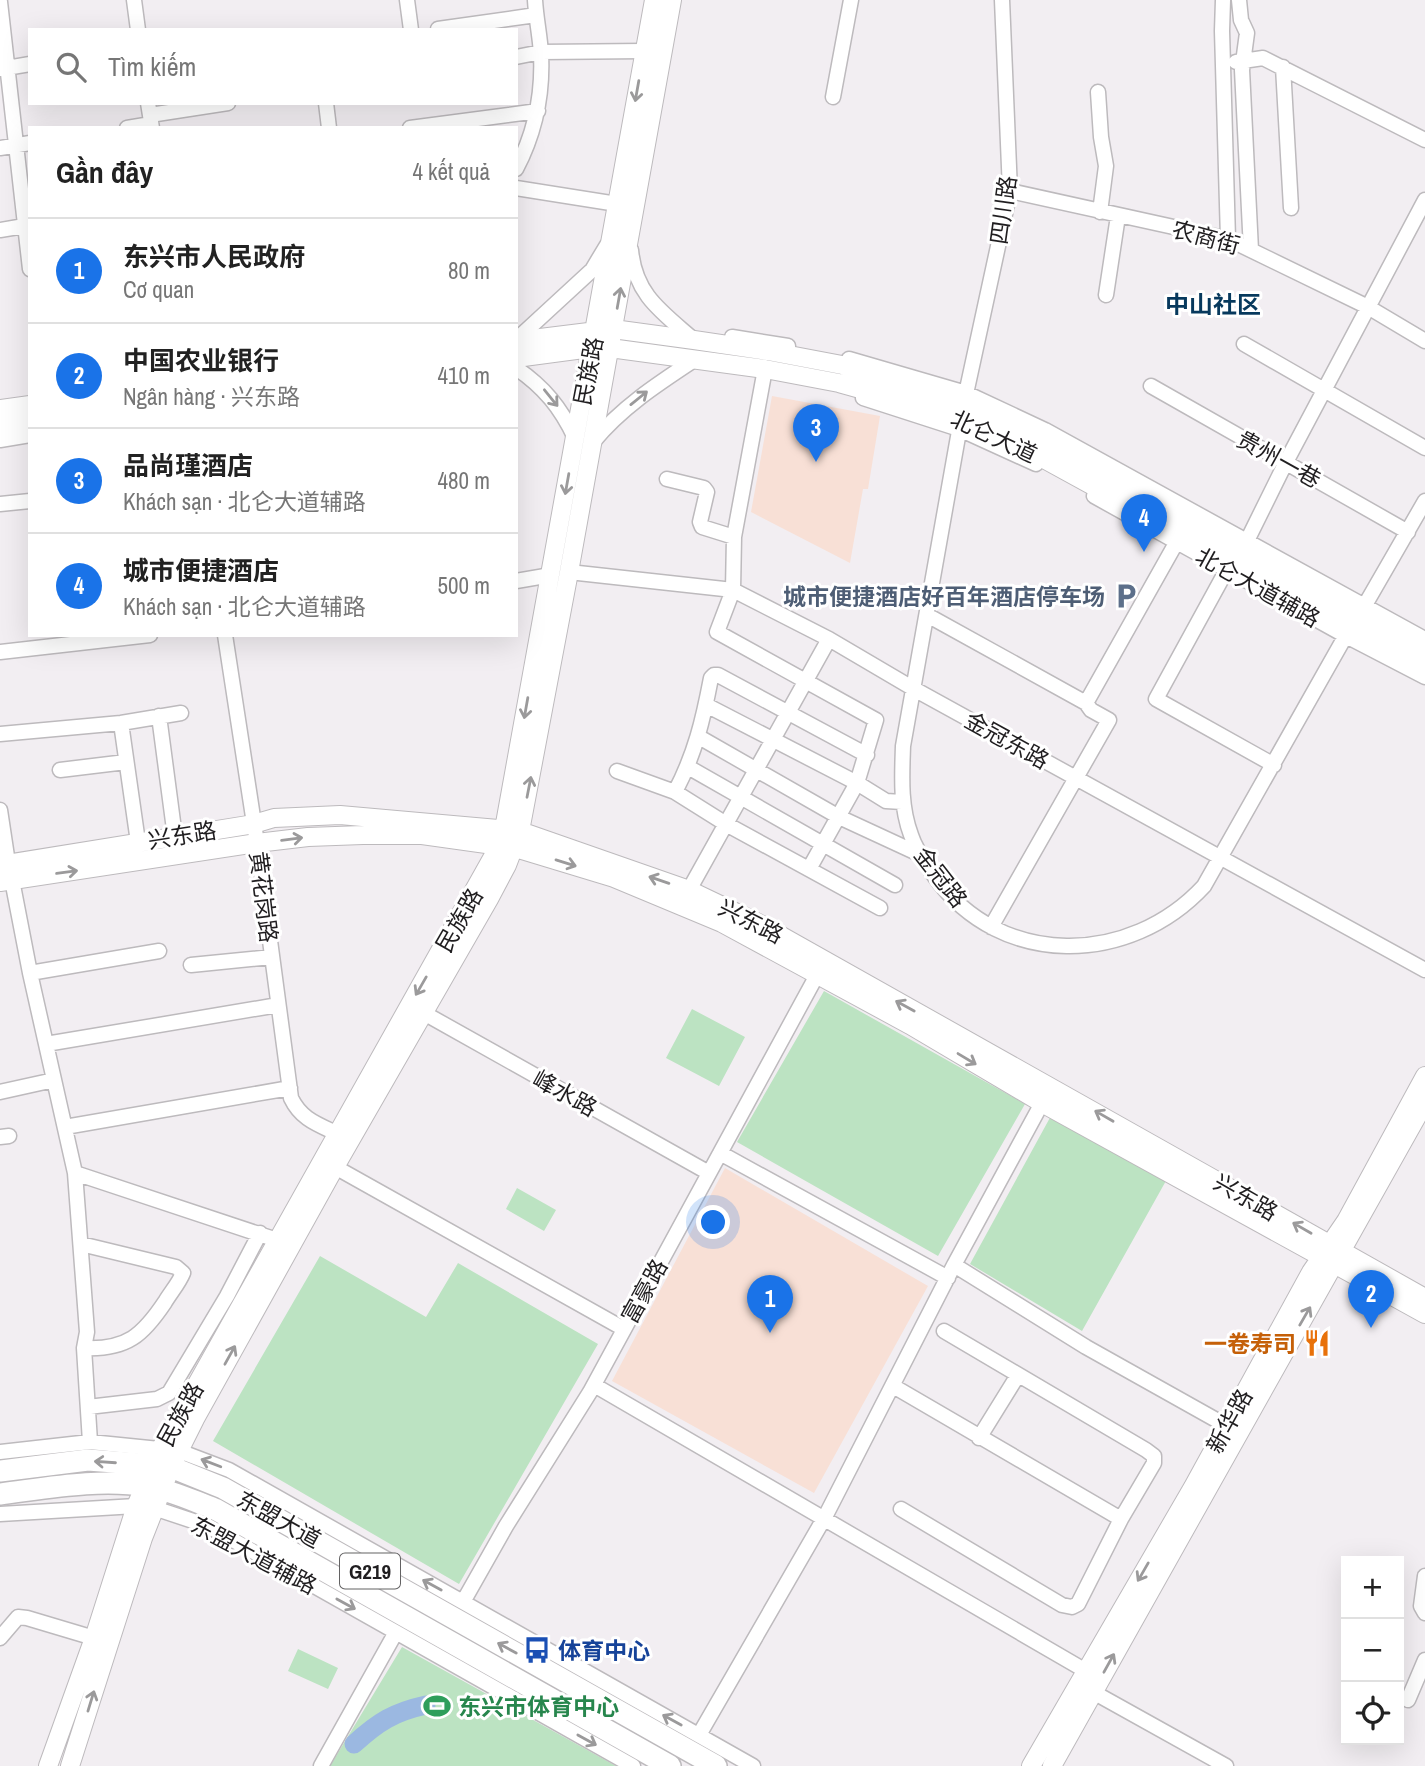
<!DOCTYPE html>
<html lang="vi">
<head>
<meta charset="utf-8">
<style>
  body { margin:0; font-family:"Archivo Narrow","Noto Sans SC",sans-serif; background:#f6f6f6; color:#222 }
  .controls { position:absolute; right:21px; bottom:21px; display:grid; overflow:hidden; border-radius:0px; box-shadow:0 7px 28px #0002 }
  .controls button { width:63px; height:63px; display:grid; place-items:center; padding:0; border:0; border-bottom:2px solid #e0e0e0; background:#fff; color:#222; font:35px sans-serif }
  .you { position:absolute; left:714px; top:1223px; width:24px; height:24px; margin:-18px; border:5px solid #fff; border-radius:50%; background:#1a73e8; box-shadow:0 0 0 10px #1a73e833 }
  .badge { display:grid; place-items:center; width:46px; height:46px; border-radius:50%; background:#1a73e8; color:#fff; font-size:23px; font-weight:700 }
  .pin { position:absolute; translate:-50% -58px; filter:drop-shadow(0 2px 4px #0008) }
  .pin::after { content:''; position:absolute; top:37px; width:24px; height:21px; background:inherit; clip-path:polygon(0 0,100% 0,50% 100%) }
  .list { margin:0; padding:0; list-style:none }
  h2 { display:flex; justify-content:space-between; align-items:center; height:91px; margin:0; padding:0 28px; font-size:30px }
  h2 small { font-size:23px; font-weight:400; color:#767676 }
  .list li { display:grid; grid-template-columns:46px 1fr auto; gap:21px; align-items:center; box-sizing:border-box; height:105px; padding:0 28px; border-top:2px solid #e0e0e0 }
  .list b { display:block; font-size:26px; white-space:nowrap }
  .list p { margin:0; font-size:23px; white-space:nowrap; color:#767676 }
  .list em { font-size:23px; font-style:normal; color:#767676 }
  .icon { flex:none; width:38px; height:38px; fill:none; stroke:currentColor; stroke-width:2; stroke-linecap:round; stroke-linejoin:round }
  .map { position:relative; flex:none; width:1425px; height:1766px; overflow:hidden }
  .search { position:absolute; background:#fff; box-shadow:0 7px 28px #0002; left:28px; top:28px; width:490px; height:77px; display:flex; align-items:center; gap:18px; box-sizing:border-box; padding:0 24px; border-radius:0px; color:#767676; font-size:26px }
  .panel { position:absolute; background:#fff; box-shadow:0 7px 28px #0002; left:28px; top:126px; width:490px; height:511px; border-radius:0px }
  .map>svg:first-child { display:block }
  .commercial { fill:#f8e0d6 }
  .green { fill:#bce3c2 }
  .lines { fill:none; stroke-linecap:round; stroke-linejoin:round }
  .river { stroke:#9bb8e1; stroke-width:19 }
  .minor-casing { stroke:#bdbabd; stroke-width:17 }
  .major-casing { stroke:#bdbabd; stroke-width:20 }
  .highway-casing { stroke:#bdbabd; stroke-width:24 }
  .minor { stroke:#fff; stroke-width:14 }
  .major { stroke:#fff; stroke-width:18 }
  .highway { stroke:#fff; stroke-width:21 }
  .oneway { stroke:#9b9a9b }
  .labels { text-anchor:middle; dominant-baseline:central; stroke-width:6; stroke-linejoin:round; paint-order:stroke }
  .shield { fill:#fff; stroke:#636263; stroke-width:2 }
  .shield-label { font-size:21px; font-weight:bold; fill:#201e20 }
  .street-label { font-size:23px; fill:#201e20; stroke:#fff }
  .service-label { font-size:23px; font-weight:bold; fill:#4e5e75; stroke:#fff; text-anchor:end }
  .food-label { font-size:23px; font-weight:bold; fill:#c56008; stroke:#fff; text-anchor:end }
  .transit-label { font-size:23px; font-weight:bold; fill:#164399; stroke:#fff; text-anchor:start }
  .leisure-label { font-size:23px; font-weight:bold; fill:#27864d; stroke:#fff; text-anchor:start }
  .neighbourhood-label { font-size:24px; font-weight:bold; fill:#07395d; stroke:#fff }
</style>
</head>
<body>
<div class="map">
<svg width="1425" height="1766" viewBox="0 0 1425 1766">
  <rect width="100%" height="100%" fill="#f2eef2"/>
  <path class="commercial" d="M772,396L880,416L868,489H863L850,563L751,512Z
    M725,1168L928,1286L814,1493L612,1381Z"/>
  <path class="green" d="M824,991L1025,1104L938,1256L737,1142Z
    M692,1009L745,1037L719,1086L666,1058Z
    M1052,1114L1167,1179L1082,1331L970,1264Z
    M517,1188L556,1210L544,1231L506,1209Z
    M320,1256L426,1317L458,1263L598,1344L459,1584L213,1441Z
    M402,1647L616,1766H330Z
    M298,1649L338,1668L328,1689L288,1671Z"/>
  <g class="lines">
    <path class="river" d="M354,1744C378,1722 394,1712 426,1705"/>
    <defs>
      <path id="minor" d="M134,0L138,30
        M407,0L411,30
        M1002,0L1010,191L964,403L903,746C902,776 900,806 911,835C916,851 926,863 935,877C1001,969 1130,966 1204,886L1350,628
        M1223,0L1222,31L1228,239
        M1239,0L1241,20L1247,33L1242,70L1251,250
        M0,2L30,269
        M438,29L536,15
        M516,57L541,52L644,51
        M1236,62L1263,58L1425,140
        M1283,67L1291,208
        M0,69L30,64
        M1098,92L1101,137L1106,166L1100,212
        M833,97L851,0
        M148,103L152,128
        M326,103L329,128
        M150,115L228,103
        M127,128L151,124
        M410,128L538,111
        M0,148L30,143
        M516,169C535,133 543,94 541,54C540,36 536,18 535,0
        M516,188L617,204
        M1010,191L1228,239L1368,307L1425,341
        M0,230L30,225
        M631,250C635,295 662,312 694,340
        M1106,295L1118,216
        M732,337L788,346
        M516,340L592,270L607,245
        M1244,344L1425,448
        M849,359L966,393L1045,430L1421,637
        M516,368C544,387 561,408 575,438
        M765,369L734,537L733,590L717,632L876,720L857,783L809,869
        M1151,386L1408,532
        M863,398L959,429L1036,464
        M0,440L30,435
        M593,442C621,408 656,385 694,360
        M667,479L704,488L707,492L700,522L702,527L734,537
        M1094,496L1346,636L1425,677
        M0,504L30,501
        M1244,547L1286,462L1425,200
        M1231,562L1156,699L1274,765
        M569,572L733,590L829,639L914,689L1425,970
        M516,581L551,575
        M1361,612L1425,501
        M927,615L1086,703L1180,536
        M225,635L257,843L291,1098C301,1119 317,1124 338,1134
        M0,652L150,635
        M706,705L857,783L886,801L902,802
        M159,716L175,837
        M121,723L138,842
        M0,734L121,723L181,713
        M699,737L839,817L919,854
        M688,767L895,885
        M60,770L126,762
        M617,771L675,792L726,824L880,908
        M675,792C695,754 703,720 711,678L714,675H718L867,755
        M0,810L8,863
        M12,880L30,973L75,1173L277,1240
        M689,890L829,639
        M991,927L1109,720L1091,710L1086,703
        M191,965L272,957
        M30,973L159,951
        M422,1012L709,1173
        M46,1044L278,1005
        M0,1092L54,1080
        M65,1127L290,1088
        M0,1137L9,1136
        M720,1153L948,1278
        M335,1167L624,1329
        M75,1173L87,1332L84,1348C127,1350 143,1335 165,1302C171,1292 179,1283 183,1273L176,1267L81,1244
        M954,1265L1086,1347L1227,1426
        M84,1348L90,1442
        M594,1385L1086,1671
        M893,1386L1121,1519
        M88,1407L157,1399L169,1393L227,1296L260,1233
        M979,1438L1018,1375
        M0,1452L90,1442L179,1451L229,1470L753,1766
        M901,1509L1062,1605L1072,1607L1078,1604L1121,1519L1154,1463V1456L1146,1450L944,1331
        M0,1514L136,1506L154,1508L208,1526L633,1766
        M1425,1576L1421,1606L1425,1613
        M463,1602L506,1526L590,1392L817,975
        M0,1638L18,1617L27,1618L94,1638
        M1093,1692L1226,1766
        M1408,1700L1425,1660
        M699,1735L826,1515L954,1265L1042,1103
        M321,1766L396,1632"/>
      <path id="major" d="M516,341L613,329L694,340L768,351L842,365L964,403L1044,440L1425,649
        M516,358L591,348H610L765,369L839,383L961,417L1044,459L1425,668
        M0,409L30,405
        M0,427L30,423
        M0,865L254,824L274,818L340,815L520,831L689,890L762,925L1425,1298
        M0,882L257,843L308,837L363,835H422L515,848L614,878L722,923L910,1025L1042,1103L1425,1314
        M48,1766L94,1638L136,1506L161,1448L499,846L504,829L654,0
        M70,1766L143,1538L171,1467L195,1419L335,1167L489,899L507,865L520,831L569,572L672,0
        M1031,1766L1193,1487L1311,1272L1346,1221L1425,1076
        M1052,1766L1425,1102"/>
      <path id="highway" d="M0,1471L88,1460L153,1465L171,1467L223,1488L716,1766
        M0,1494C48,1488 99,1478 147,1486C171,1490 193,1501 215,1509L670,1766"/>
    </defs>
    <use href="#minor" class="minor-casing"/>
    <use href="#major" class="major-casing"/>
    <use href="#highway" class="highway-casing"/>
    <use href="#minor" class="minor"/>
    <use href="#major" class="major"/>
    <use href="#highway" class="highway"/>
  </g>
  <defs><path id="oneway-shaft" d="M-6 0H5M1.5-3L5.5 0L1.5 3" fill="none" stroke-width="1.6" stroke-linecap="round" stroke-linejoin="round" transform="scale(1.75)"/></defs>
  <g class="oneway">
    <use href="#oneway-shaft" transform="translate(637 91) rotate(100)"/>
    <use href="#oneway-shaft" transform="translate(619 298) rotate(-80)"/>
    <use href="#oneway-shaft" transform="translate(551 398) rotate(51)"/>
    <use href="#oneway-shaft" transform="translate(639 398) rotate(-39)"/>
    <use href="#oneway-shaft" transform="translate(567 484) rotate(100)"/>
    <use href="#oneway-shaft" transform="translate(526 708) rotate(100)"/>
    <use href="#oneway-shaft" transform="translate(529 787) rotate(-79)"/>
    <use href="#oneway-shaft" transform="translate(292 839) rotate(-7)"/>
    <use href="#oneway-shaft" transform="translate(566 863) rotate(17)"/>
    <use href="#oneway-shaft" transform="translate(67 872) rotate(-8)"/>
    <use href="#oneway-shaft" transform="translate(659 880) rotate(-161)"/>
    <use href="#oneway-shaft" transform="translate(421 986) rotate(120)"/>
    <use href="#oneway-shaft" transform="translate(905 1006) rotate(-151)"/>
    <use href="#oneway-shaft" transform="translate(967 1059) rotate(31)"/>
    <use href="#oneway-shaft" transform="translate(1104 1116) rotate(-150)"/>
    <use href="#oneway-shaft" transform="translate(1302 1228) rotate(-150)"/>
    <use href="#oneway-shaft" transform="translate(1305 1316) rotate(-60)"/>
    <use href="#oneway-shaft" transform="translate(230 1355) rotate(-61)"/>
    <use href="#oneway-shaft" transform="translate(105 1462) rotate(-176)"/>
    <use href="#oneway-shaft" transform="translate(211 1463) rotate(-159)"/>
    <use href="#oneway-shaft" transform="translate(1143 1572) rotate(120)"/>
    <use href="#oneway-shaft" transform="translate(432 1585) rotate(-151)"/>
    <use href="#oneway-shaft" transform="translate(346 1604) rotate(29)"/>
    <use href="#oneway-shaft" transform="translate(507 1648) rotate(-151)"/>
    <use href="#oneway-shaft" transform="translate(1109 1663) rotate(-61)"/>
    <use href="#oneway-shaft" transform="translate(91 1701) rotate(-73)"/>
    <use href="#oneway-shaft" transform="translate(672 1720) rotate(-151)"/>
    <use href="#oneway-shaft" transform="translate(587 1740) rotate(29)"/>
  </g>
  <defs>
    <symbol id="parking-bare" viewBox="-9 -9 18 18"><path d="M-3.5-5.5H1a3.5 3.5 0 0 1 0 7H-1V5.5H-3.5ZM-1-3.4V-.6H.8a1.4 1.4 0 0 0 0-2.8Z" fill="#5c6f8a" stroke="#fff" stroke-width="2.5" paint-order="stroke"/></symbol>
    <symbol id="restaurant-bare" viewBox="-9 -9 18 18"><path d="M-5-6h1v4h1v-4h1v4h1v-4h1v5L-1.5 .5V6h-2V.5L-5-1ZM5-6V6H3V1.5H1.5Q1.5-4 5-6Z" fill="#e8710a" stroke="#fff" stroke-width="2.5" paint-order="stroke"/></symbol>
    <symbol id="bus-bare" viewBox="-9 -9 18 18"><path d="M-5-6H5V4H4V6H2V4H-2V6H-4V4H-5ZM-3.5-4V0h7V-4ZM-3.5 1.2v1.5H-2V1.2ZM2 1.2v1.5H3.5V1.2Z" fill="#1a4fb4" stroke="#fff" stroke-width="2.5" paint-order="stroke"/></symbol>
    <symbol id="stadium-bare" viewBox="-9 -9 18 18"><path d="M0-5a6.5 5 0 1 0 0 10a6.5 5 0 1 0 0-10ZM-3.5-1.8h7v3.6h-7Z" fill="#2e9e5b" stroke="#fff" stroke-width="2.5" paint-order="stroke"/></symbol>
  </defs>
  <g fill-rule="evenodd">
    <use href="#parking-bare" x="1107" y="577" width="38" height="38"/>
    <use href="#restaurant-bare" x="1298" y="1324" width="38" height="38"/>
    <use href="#bus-bare" x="518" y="1631" width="38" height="38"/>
    <use href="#stadium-bare" x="418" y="1687" width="38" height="38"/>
  </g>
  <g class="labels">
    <rect class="shield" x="340" y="1553.5" width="60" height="35" rx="5"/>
    <g class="shield-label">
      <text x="370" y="1571">G219</text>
    </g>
    <g class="street-label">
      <text transform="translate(1003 210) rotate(-82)">四川路</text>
      <text transform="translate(1206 237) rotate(15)">农商街</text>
      <text transform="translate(588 371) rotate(-79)">民族路</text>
      <text transform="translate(994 436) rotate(25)">北仑大道</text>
      <text transform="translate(1279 459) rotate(29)">贵州一巷</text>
      <text transform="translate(1258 587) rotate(29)">北仑大道辅路</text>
      <text transform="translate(1007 740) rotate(29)">金冠东路</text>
      <text transform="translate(182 835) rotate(-9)">兴东路</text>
      <text transform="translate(941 877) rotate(52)">金冠路</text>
      <text transform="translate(264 897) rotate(83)">黄花岗路</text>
      <text transform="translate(459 920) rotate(-60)">民族路</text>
      <text transform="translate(751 921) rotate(27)">兴东路</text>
      <text transform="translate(565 1093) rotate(29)">峰水路</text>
      <text transform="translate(1246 1197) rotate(30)">兴东路</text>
      <text transform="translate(644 1291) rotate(-61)">富豪路</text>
      <text transform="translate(180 1414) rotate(-61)">民族路</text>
      <text transform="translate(1229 1421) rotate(-61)">新华路</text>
      <text transform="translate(279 1519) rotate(29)">东盟大道</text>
      <text transform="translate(254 1555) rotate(28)">东盟大道辅路</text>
    </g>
    <g class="service-label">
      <text x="1105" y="596">城市便捷酒店好百年酒店停车场</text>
    </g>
    <g class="food-label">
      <text x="1296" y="1343">一卷寿司</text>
    </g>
    <g class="transit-label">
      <text x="558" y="1650">体育中心</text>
    </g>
    <g class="leisure-label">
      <text x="458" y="1706">东兴市体育中心</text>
    </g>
    <g class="neighbourhood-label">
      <text x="1213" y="304">中山社区</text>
    </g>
  </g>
</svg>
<div class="controls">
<button>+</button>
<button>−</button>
<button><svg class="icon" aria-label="locate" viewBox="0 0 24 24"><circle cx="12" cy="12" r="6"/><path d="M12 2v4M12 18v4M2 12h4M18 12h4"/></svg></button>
</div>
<div class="you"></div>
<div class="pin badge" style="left:770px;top:1333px">1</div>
<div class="pin badge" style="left:1371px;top:1328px">2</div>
<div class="pin badge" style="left:816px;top:462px">3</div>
<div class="pin badge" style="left:1144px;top:552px">4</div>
<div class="search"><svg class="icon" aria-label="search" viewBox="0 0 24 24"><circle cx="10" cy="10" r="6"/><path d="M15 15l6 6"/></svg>Tìm kiếm</div>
<section class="panel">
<h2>Gần đây<small>4 kết quả</small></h2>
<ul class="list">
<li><span class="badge">1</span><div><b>东兴市人民政府</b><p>Cơ quan</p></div><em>80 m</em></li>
<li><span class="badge">2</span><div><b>中国农业银行</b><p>Ngân hàng · 兴东路</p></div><em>410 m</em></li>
<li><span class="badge">3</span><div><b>品尚瑾酒店</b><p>Khách sạn · 北仑大道辅路</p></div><em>480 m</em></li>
<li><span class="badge">4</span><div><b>城市便捷酒店</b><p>Khách sạn · 北仑大道辅路</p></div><em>500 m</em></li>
</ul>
</section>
</div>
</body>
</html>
